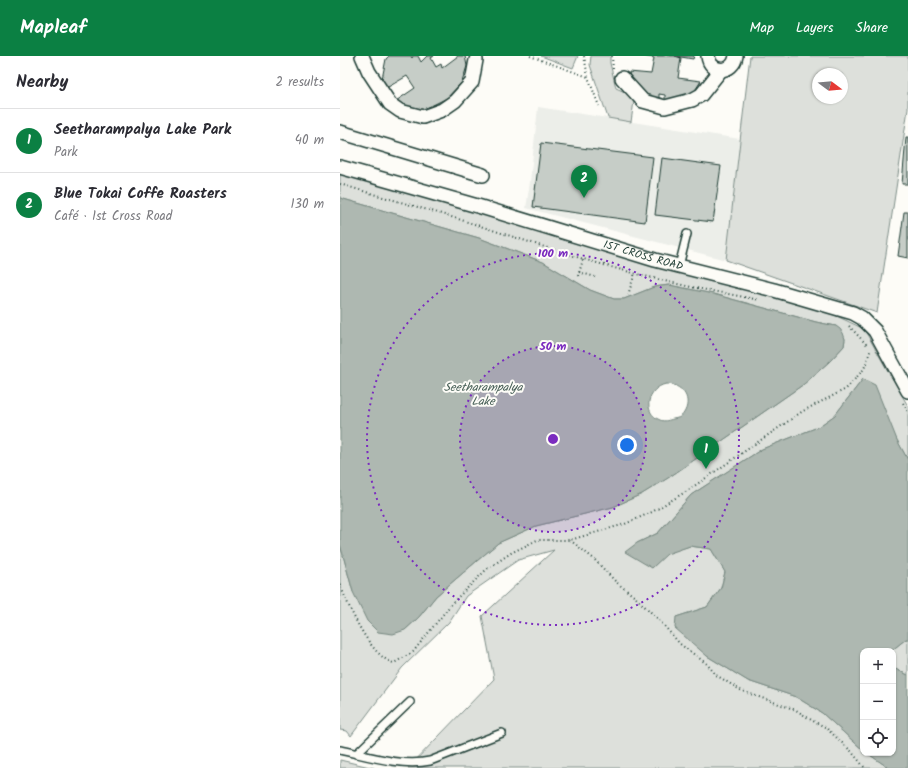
<!DOCTYPE html>
<html lang="en">
<head>
<meta charset="utf-8">
<style>
  body { margin:0; font-family:Kalam,sans-serif; background:#f7f7f7; color:#2b2b33 }
  .controls { position:absolute; right:12px; bottom:12px; display:grid; overflow:hidden; border-radius:8px; box-shadow:0 1px 3px #0004 }
  .controls button { width:36px; height:36px; display:grid; place-items:center; padding:0; border:0; border-bottom:1px solid #e1e1e2; background:#fff; color:#2b2b33; font:20px sans-serif }
  .compass { position:absolute; left:472px; top:12px; width:36px; height:36px; border-radius:50%; background:#fff; box-shadow:0 1px 3px #0004; rotate:106deg }
  .you { position:absolute; left:287px; top:389px; width:14px; height:14px; margin:-10px; border:3px solid #fff; border-radius:50%; background:#1a73e8; box-shadow:0 0 0 6px #1a73e833 }
  .badge { display:grid; place-items:center; width:26px; height:26px; border-radius:50%; background:#0b8043; color:#fff; font-size:13px; font-weight:700 }
  .pin { position:absolute; translate:-50% -33px; filter:drop-shadow(0 1px 2px #0008) }
  .pin::after { content:''; position:absolute; top:21px; width:14px; height:12px; background:inherit; clip-path:polygon(0 0,100% 0,50% 100%) }
  .list { margin:0; padding:0; list-style:none }
  h2 { display:flex; justify-content:space-between; align-items:center; height:52px; margin:0; padding:0 16px; font-size:17px }
  h2 small { font-size:13px; font-weight:400; color:#7c7c81 }
  .list li { display:grid; grid-template-columns:26px 1fr auto; gap:12px; align-items:center; box-sizing:border-box; height:64px; padding:0 16px; border-top:1px solid #e1e1e2 }
  .list b { display:block; font-size:15px; white-space:nowrap }
  .list p { margin:0; font-size:13px; white-space:nowrap; color:#7c7c81 }
  .list em { font-size:13px; font-style:normal; color:#7c7c81 }
  .icon { flex:none; width:22px; height:22px; fill:none; stroke:currentColor; stroke-width:2; stroke-linecap:round; stroke-linejoin:round }
  .map { position:relative; flex:none; width:568px; height:712px; overflow:hidden }
  header { display:flex; align-items:center; gap:24px; box-sizing:border-box; height:56px; padding:0 20px; background:#0b8043; color:#fff }
  header strong { font-size:19px }
  nav { display:flex; gap:22px; margin-inline-start:auto; font-size:14px }
  main { display:flex }
  aside { flex:1; background:#fff }
  .map>svg:first-child { display:block }
  .built { fill:#eceee9 }
  .green { fill:#dde0db; stroke:#7e8e88; fill-rule:evenodd }
  .water { fill:#aeb8b1; stroke:#75877f; fill-rule:evenodd }
  .building { fill:#c6cdc7; stroke:#1f3d34 }
  .lines { fill:none; stroke-linecap:round; stroke-linejoin:round }
  .service-casing { stroke:#1f3d34; stroke-width:10 }
  .minor-casing { stroke:#1f3d34; stroke-width:16 }
  .path { stroke:#1f3d34; stroke-width:2; stroke-dasharray:1 3; stroke-linecap:butt }
  .service { stroke:#fdfcf7; stroke-width:7 }
  .minor { stroke:#fdfcf7; stroke-width:13 }
  .ring { fill:none; stroke:#7b2cbf; stroke-width:2; stroke-dasharray:2 4 }
  .labels { text-anchor:middle; dominant-baseline:central; stroke-width:4; stroke-linejoin:round; paint-order:stroke }
  .street-label { font-size:11px; fill:#1f3d34; stroke:#fdfcf7 }
  .water-label { font-size:12px; font-style:italic; fill:#435c53; stroke:#fdfcf7 }
  .centre { fill:#7b2cbf; stroke:#fdfcf7; stroke-width:2 }
  .ring-label { font-size:12px; text-anchor:middle; font-weight:bold; fill:#7b2cbf; stroke:#fdfcf7; stroke-width:4; stroke-linejoin:round; paint-order:stroke }
</style>
</head>
<body>
<header>
<strong>Mapleaf</strong>
<nav><a>Map</a><a>Layers</a><a>Share</a></nav>
</header>
<main>
<aside>
<h2>Nearby<small>2 results</small></h2>
<ul class="list">
<li><span class="badge">1</span><div><b>Seetharampalya Lake Park</b><p>Park</p></div><em>40 m</em></li>
<li><span class="badge">2</span><div><b>Blue Tokai Coffe Roasters</b><p>Café · 1st Cross Road</p></div><em>130 m</em></li>
</ul>
</aside>
<div class="map">
<svg width="568" height="712" viewBox="0 0 568 712">
  <rect width="100%" height="100%" fill="#fdfcf7"/>
  <filter id="ink" filterUnits="userSpaceOnUse"><feTurbulence type="fractalNoise" baseFrequency=".025" numOctaves="2"/><feDisplacementMap in="SourceGraphic" scale="8" xChannelSelector="R" yChannelSelector="G"/><feConvolveMatrix kernelMatrix="1 2 1 2 8 2 1 2 1" color-interpolation-filters="sRGB"/></filter>
  <g filter="url(#ink)">
    <path class="built" d="M198,51L400,83L386,204L186,152L190,126Z"/>
    <path class="green" d="M201,0H238L233,12Z
      M251,0H270V7L276,32L287,37L294,45L291,66L268,62L250,9Z
      M410,0H568V53L537,257L386,204ZM478,18H502V42H478Z
      M0,117L159,163L279,200L484,254L524,273L568,350V404L523,323L495,359L478,371L422,393L351,439L318,477L297,487L312,512L327,497L350,490L371,493L385,516L381,532L367,551L336,561L367,600L408,625L456,641L482,657L523,694V697H527L549,712H68L154,623L142,560L214,494L178,504L126,540L109,566L62,612L11,680L7,675L0,674V488L13,536L65,574L79,561L96,540L158,487L196,470L273,451L302,438L328,422L392,378L464,328L490,305L504,290L505,283L496,270L476,266L373,238L329,229L314,231L284,243H274L250,234L203,206L139,182L0,142Z
      M566,583H568V619L553,612V595H551Z
      M0,704L34,712H0Z"/>
    <path class="water" d="M0,142L139,182L203,206L250,234L274,243H284L314,231L329,229L373,238L476,266L496,270L500,273L503,277L505,283L504,290L490,305L464,328L392,378L328,422L302,438L273,451L196,470L158,487L96,540L79,561L65,574L53,578L38,576L27,565L13,536L0,488ZM326,328C341,328 352,341 345,355C342,361 339,362 333,363C329,364 325,366 320,364C302,357 307,332 326,328Z
      M523,323L535,329L557,384L568,404V583H566L551,595H523V694L482,657L456,641L408,625L367,600L335,572L336,561L367,551L381,532L385,516L371,493L350,490L327,498L312,512L285,496L297,487L318,477L351,439L422,393L478,371L495,359Z
      M553,612L568,619V712H549L527,697H553Z"/>
    <path class="building" d="M49,0H71L72,2L73,0H78L81,6L87,0H94L91,2L96,11L101,8L102,12L118,0H125L127,10L122,26L107,42L81,55L53,47L75,32L67,20L43,34L42,23L46,3Z
      M302,0H335L341,2L338,22L361,25L354,36L334,44H325V39L319,38V43L306,39L291,26L289,16L311,18L314,2Z
      M335,0H354L353,3Z
      M566,81H568V128H562Z
      M201,87L313,101L305,166L193,151Z
      M322,102L381,110L373,166L315,159Z
      M564,156H568V202L558,200Z"/>
    <g class="lines">
      <defs>
        <path id="service" d="M339,210L347,178
          M0,694C28,700 62,711 90,705L162,677
          M16,698L70,646"/>
        <g id="minor">
          <path d="M22,0L29,16L50,48L60,55L83,61L102,54L115,45L132,26L136,4"/>
          <path d="M368,0C370,18 393,18 396,0"/>
          <path d="M282,22L303,45L325,51L352,44L361,39L381,14"/>
          <path d="M0,76L143,119"/>
          <path id="s1" d="M0,111L141,151L315,204L434,234L513,257L522,262L535,275L568,335"/>
        </g>
      </defs>
      <use href="#service" class="service-casing"/>
      <use href="#minor" class="minor-casing"/>
      <path class="path" d="M190,0L248,21
        M244,0L248,21L259,50
        M272,0L273,13
        M0,128C45,142 90,154 134,168C195,188 255,208 317,223C351,232 385,237 419,244
        M239,216L255,221
        M238,220L243,204
        M288,239L295,217
        M509,270L527,289
        M563,347L568,356
        M230,484L254,503L276,526L295,541L319,564L340,588L367,608L376,619L402,635L456,654L473,665L485,671L511,695L525,712
        M0,528C8,550 30,601 54,607L73,596L113,546L147,513L171,497L197,484H230L285,468L312,456L347,435L463,355L506,333L524,313L531,293"/>
      <use href="#service" class="service"/>
      <use href="#minor" class="minor"/>
    </g>
  </g>
  <circle cx="213" cy="383" r="93" fill="#7b2cbf" fill-opacity=".12"/>
  <g class="ring">
    <circle cx="213" cy="383" r="93"/>
    <circle cx="213" cy="383" r="186"/>
  </g>
  <g class="labels">
    <g class="street-label">
      <text stroke="none"><textPath href="#s1" startOffset="316">1ST CROSS ROAD</textPath></text>
    </g>
    <g class="water-label">
      <text x="143" y="331">Seetharampalya<tspan x="143" dy="14">Lake</tspan></text>
    </g>
  </g>
  <circle cx="213" cy="383" r="6" class="centre"/>
  <g class="ring-label">
    <text x="213" y="201">100 m</text>
    <text x="213" y="294">50 m</text>
  </g>
</svg>
<div class="controls">
<button>+</button>
<button>−</button>
<button><svg class="icon" aria-label="locate" viewBox="0 0 24 24"><circle cx="12" cy="12" r="6"/><path d="M12 2v4M12 18v4M2 12h4M18 12h4"/></svg></button>
</div>
<svg class="compass" viewBox="-18 -18 36 36"><path d="M0-13l5 13h-10z" fill="#e53935"/><path d="M0 13l5-13h-10z" fill="#7c7c81"/></svg>
<div class="you"></div>
<div class="pin badge" style="left:366px;top:413px">1</div>
<div class="pin badge" style="left:244px;top:142px">2</div>
</div>
</main>
</body>
</html>
